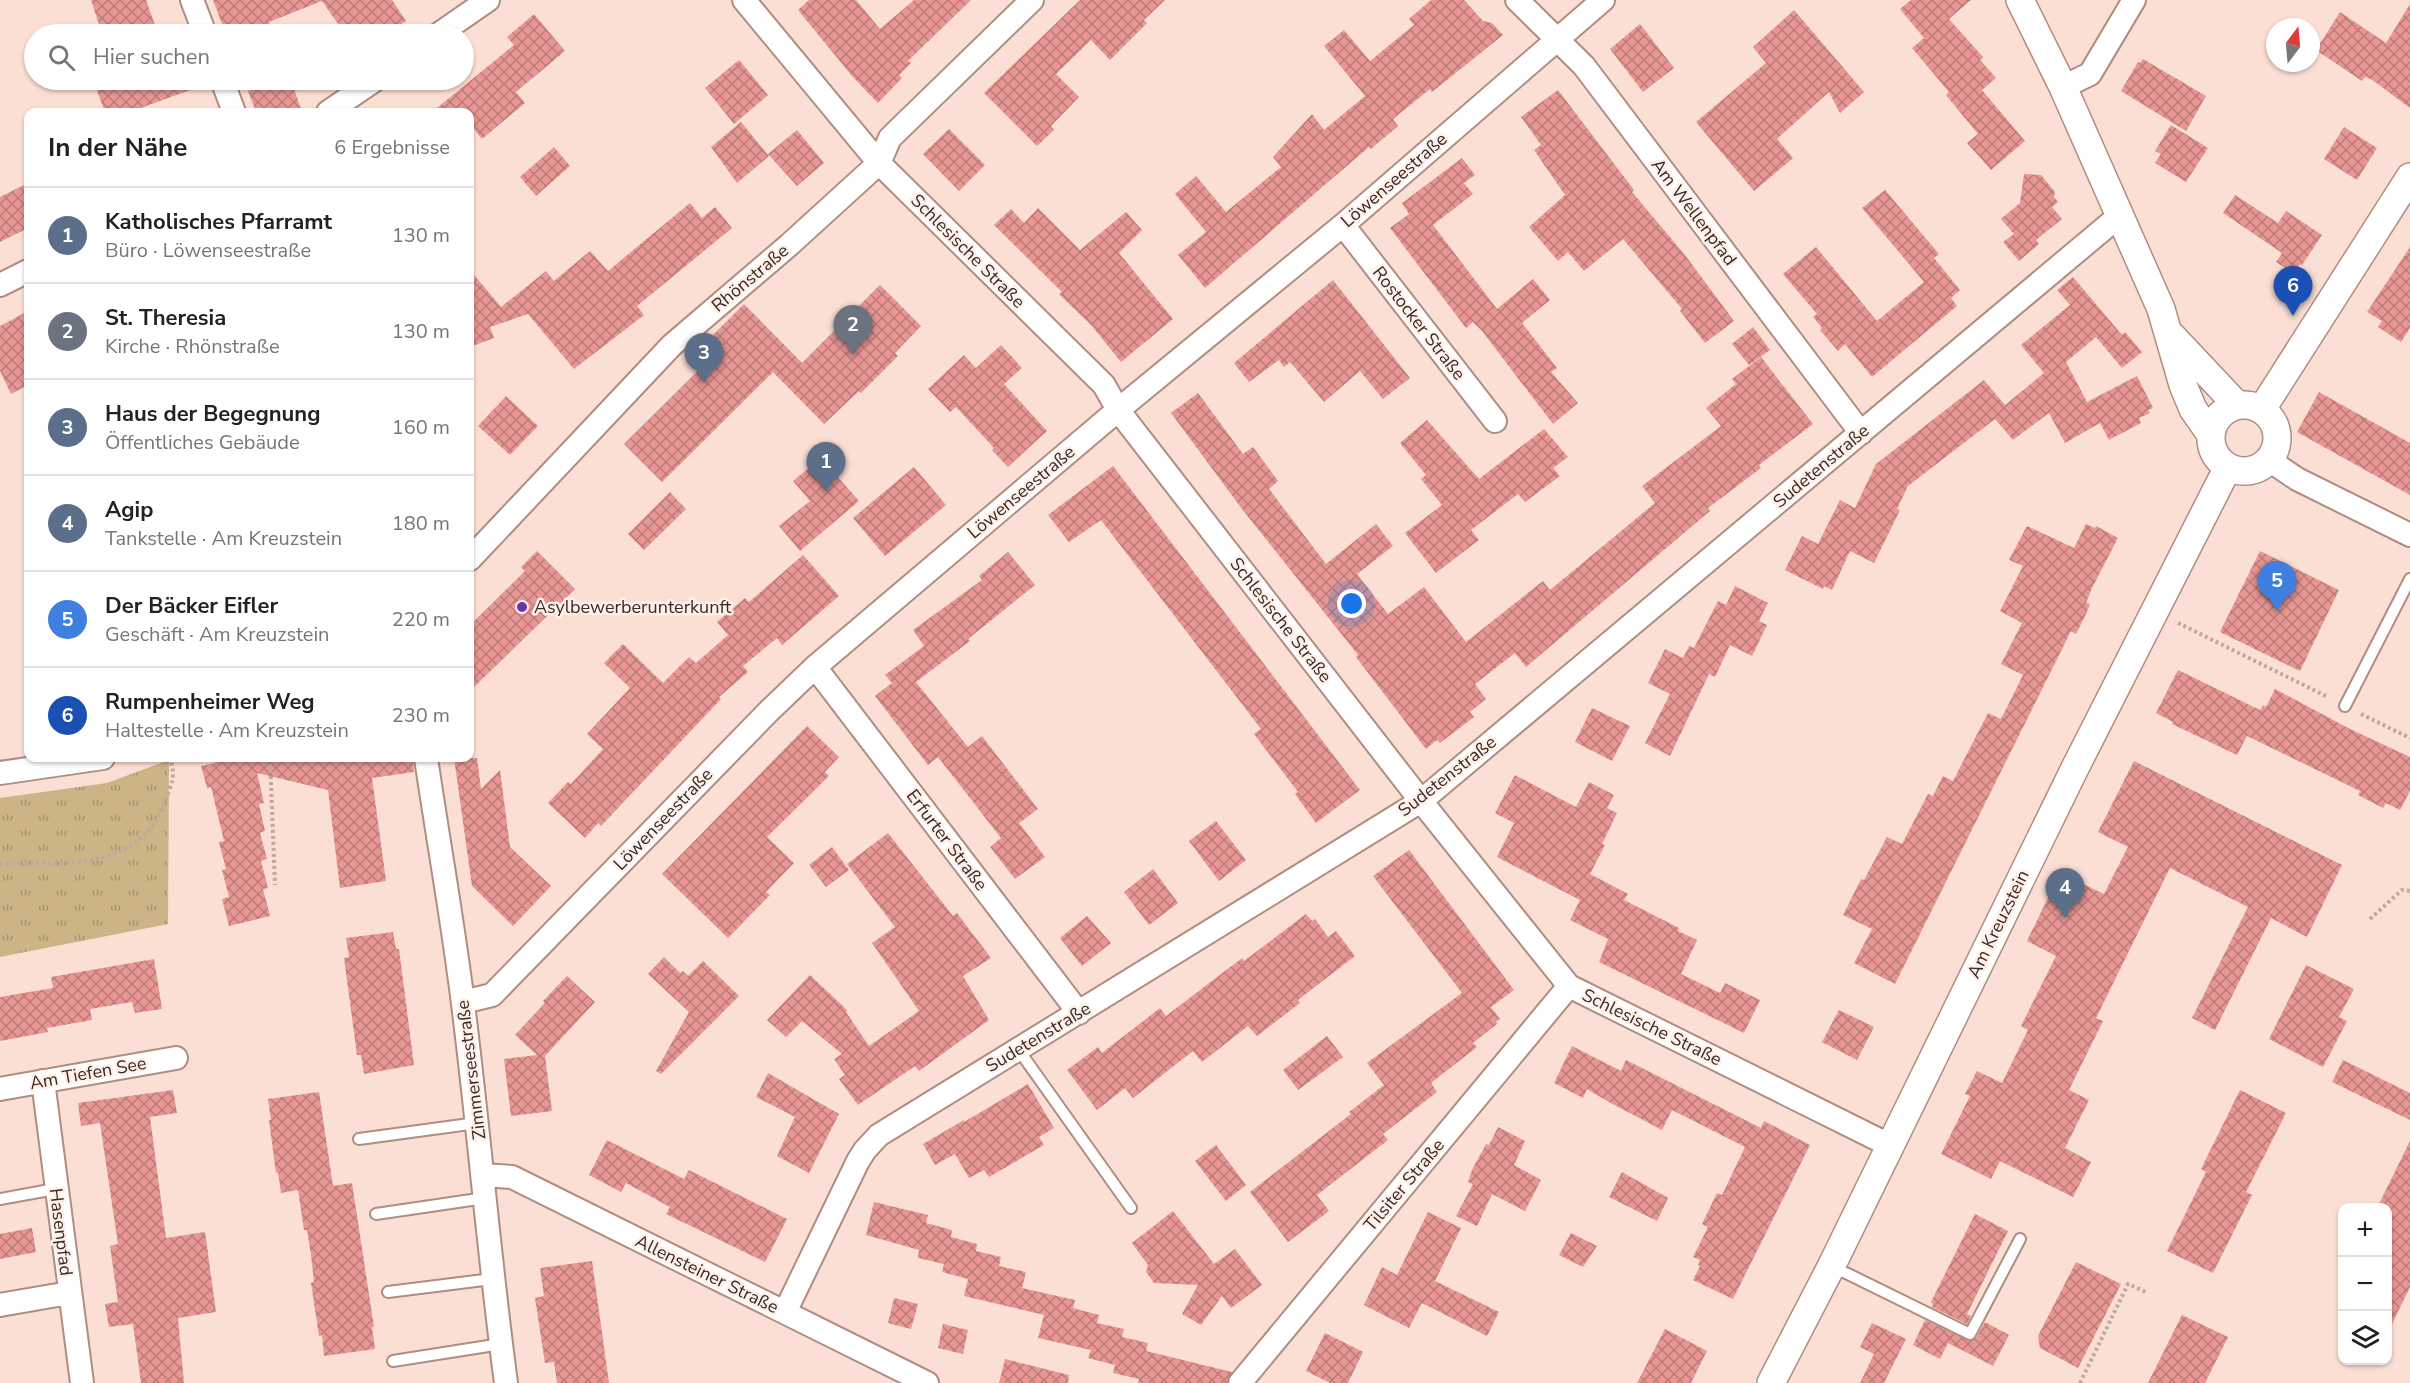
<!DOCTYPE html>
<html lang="de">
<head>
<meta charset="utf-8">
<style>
  body { margin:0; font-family:"Nunito Sans",sans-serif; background:#f2f2f2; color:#222 }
  .controls { position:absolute; right:18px; bottom:18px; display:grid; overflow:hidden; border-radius:12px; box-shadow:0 2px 4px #0004 }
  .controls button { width:54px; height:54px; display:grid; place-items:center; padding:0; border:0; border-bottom:2px solid #e0e0e0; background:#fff; color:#222; font:30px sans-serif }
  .compass { position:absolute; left:2266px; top:18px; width:54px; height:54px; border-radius:50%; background:#fff; box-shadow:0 2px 4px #0004; rotate:16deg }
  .you { position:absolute; left:1352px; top:604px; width:21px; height:21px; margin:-15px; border:4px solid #fff; border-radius:50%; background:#1a73e8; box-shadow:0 0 0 9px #1a73e833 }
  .badge { display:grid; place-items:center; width:39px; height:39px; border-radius:50%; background:#6935ac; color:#fff; font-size:20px; font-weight:700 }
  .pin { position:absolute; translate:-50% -50px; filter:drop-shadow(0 2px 3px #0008) }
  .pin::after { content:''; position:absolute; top:32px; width:21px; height:18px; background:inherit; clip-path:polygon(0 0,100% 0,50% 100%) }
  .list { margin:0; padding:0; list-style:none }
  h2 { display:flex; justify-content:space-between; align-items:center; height:78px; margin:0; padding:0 24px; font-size:26px }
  h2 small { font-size:20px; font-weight:400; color:#767676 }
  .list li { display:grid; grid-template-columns:39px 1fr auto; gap:18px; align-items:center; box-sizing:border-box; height:96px; padding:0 24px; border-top:2px solid #e0e0e0 }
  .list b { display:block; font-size:22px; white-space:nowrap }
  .list p { margin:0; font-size:20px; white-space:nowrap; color:#767676 }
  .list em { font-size:20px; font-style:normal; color:#767676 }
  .icon { flex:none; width:33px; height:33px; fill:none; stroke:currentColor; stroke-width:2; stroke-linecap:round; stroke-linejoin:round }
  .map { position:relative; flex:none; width:2410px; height:1383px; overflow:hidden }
  .search { position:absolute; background:#fff; box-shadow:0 2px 4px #0004; left:24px; top:24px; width:450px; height:66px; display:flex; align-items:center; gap:15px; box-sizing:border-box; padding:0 21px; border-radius:33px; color:#767676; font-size:22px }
  .panel { position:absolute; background:#fff; box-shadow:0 2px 4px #0004; left:24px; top:108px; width:450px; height:654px; border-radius:12px }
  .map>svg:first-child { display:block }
  .park { fill:url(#park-tufts) }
  .building { fill:url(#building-cross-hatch) }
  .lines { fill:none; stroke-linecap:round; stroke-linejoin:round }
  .service-casing { stroke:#af8d80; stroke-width:14 }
  .minor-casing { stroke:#af8d80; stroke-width:26 }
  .tertiary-casing { stroke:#af8d80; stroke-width:30 }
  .path { stroke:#c0a89f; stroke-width:4; stroke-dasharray:3 3; stroke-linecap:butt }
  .service { stroke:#fff; stroke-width:10 }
  .minor { stroke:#fff; stroke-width:22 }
  .tertiary { stroke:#fff; stroke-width:27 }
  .poi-dot { fill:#6935ac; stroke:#fff0ea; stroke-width:2 }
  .labels { text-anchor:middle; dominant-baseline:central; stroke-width:5; stroke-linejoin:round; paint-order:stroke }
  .street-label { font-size:18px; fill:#382a25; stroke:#fff0ea }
  .poi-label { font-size:18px; fill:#382a25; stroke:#fff0ea; text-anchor:start }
</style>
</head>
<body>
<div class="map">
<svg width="2410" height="1383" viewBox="0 0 2410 1383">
  <defs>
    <pattern id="park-tufts" width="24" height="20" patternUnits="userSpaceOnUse" patternTransform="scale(1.5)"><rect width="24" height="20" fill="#ccb487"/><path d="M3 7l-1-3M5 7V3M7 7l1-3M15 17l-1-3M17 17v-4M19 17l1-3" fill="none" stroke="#a7936e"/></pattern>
    <pattern id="building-cross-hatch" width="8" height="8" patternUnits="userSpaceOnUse" patternTransform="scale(1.5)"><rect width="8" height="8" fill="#e79693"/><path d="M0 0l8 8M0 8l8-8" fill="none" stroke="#bc7b78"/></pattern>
  </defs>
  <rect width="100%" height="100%" fill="#fcdfd4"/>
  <path class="park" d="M169,760L168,924L0,957V798L107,783Z"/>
  <path class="building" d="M91,0H146L155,25L129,34H102Z
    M213,0H392L406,21L386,34H345L322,1L269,22L273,34H226Z
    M809,0H856L880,29L914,0H971L908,61L911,63L899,75L902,78L878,103L852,76L798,10Z
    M1080,0H1165L1144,20L1147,23L1110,60L1091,40L1056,74L1079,97L1051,126L1054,130L1037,146L984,93Z
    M1431,0H1464L1483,21L1492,23L1503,35L1432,92L1430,89L1393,119L1398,126L1371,149L1369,147L1205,288L1178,255L1206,232L1175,194L1196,176L1226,212L1281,167L1273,157L1312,114L1324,130L1365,96L1324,46L1344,30L1370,61L1414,25L1409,19Z
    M1911,0H1971L1949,19L1983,57L1980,60L1996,78L1982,90L2025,141L1991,170L1967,143L1978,134L1946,95L1949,92L1912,48L1924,38L1900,9Z
    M2410,4V108L2371,79L2365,77L2362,81L2316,50L2340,12L2386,43Z
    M1794,10L1864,92L1840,113L1829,92L1777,139L1793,158L1754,191L1696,122L1766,63L1753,47Z
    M534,14L565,51L516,92L525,103L482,139L470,124V112H432L514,45L507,37Z
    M1640,24L1674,68L1643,92L1610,49Z
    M2143,59L2206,96L2186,131L2121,91L2138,62L2140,63Z
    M739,60L768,95L734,124L705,88Z
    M93,80H209V83L130,112H105Z
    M291,80L302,112H256L248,91Z
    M1558,90L1634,190L1632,192L1685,255L1734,321L1705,343L1680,311L1682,309L1623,239L1584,271L1568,252L1558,261L1529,227L1565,195L1534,150L1541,145L1521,117Z
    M741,122L769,156L737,183L711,147Z
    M2171,125L2208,148L2186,182L2155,163L2161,154L2155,151Z
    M2344,127L2377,148L2357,180L2324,159Z
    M949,129L985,165L959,191L923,154Z
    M797,130L824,163L797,186L768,154Z
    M554,147L570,166L536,196L520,177Z
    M1462,158L1475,175L1464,183L1473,194L1433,225L1497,309L1533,279L1550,300L1522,323L1557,368L1551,372L1578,403L1553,424L1482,331L1473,322L1466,328L1390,228L1409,214L1402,203Z
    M2024,174L2041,175L2055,192L2054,197L2058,202L2052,207L2062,219L2036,240L2039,244L2019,261L2003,242L2014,234L2001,219L2020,203Z
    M28,183V228L0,242V197Z
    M1885,190L1939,254L1934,258L1960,290L1951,298L1957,306L1872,377L1845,344L1838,351L1820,330L1822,328L1813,317L1817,314L1783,274L1816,247L1877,321L1924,282L1862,208Z
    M2235,195L2278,223L2286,211L2322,235L2302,265L2300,264L2294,274L2276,262L2282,253L2223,213Z
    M690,203L702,218L715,207L732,228L637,306L644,315L574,369L528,314L490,327L494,338L470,347V270L501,307L546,271L554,281L590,251L608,271Z
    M1038,208L1080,250L1126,212L1142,230L1119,253L1173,319L1121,362L1092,326L1059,294L1062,292L994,225L1011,209L1024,223Z
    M2410,247V328L2401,342L2378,327L2382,321L2367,312Z
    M2073,277L2122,335L2125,332L2142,352L2122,368L2096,337L2066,362L2087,402L2137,376L2153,408L2148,410L2150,413L2139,418L2141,423L2109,440L2100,423L2065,443L2049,413L2013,440L1995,419L1908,486L1897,509L1900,510L1874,563L1850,551L1832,590L1824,586L1823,589L1785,570L1802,536L1818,544L1840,500L1855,508L1876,464L1984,380L2005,405L2044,373L2021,345L2070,305L2057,290Z
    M1333,280L1410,378L1383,399L1360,371L1324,402L1290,362L1284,367L1279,360L1249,382L1234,363Z
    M880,285L921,326L895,353L898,356L861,393L859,391L824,424L773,372L662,482L624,444L723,346L713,335L744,304L802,363Z
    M28,311V385L11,394L0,371V326Z
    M1753,327L1770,350L1749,365L1732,344Z
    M1001,345L1022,368L1004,384L1047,431L1008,467L992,450L994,448L956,407L950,412L928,389L964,355L976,368Z
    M1761,357L1813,424L1759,465L1761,468L1708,508L1710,511L1526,667L1515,653L1475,684L1486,699L1470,712L1474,717L1440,743L1437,740L1426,749L1356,657L1358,655L1242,509L1171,413L1198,393L1243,454L1253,447L1278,481L1269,489L1326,564L1376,524L1393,546L1357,574L1388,614L1424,587L1466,642L1543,581L1550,590L1655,503L1642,486L1721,426L1706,408L1736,384L1732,379Z
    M2319,392L2410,443V495L2297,432Z
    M506,396L538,426L510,455L478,426Z
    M1427,420L1479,479L1544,429L1568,457L1553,468L1560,476L1525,502L1518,494L1471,530L1479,540L1436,573L1405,533L1442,505L1421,479L1426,475L1400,443Z
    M821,458L859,501L800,551L779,526L810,501L793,481Z
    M1113,466L1360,790L1316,823L1295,794L1298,792L1254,734L1261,729L1101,520L1069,542L1048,515Z
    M914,467L946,505L885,556L853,518Z
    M670,492L686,509L644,550L628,534Z
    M2086,524L2095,528L2096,526L2118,538L2092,588L2086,603L2090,604L2086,614L2076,634L2071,631L1895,984L1854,963L1872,929L1843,915L1861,879L1864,880L1887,837L1902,844L1928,794L1933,796L1943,776L1953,781L1988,713L2001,719L2023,675L2001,664L2022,623L2000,611L2023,566L2009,560L2027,526L2074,548Z
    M537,551L575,589L470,691V625L525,571L521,567Z
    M2260,551L2339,590L2300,671L2220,632Z
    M1008,552L1035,585L968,639L970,641L916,682L968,747L982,736L1038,809L1019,823L1045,857L1015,879L990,847L1001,838L938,757L928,765L875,696L892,683L885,675L924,646L913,630L982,580L979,576Z
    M803,555L839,596L782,645L777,638L743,666L748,672L719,697L721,699L601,826L598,823L585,838L548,803L568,782L571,784L603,749L587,734L630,688L604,663L623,644L663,683L689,657L696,663L728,635L717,622L745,598L749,602Z
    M1735,586L1768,603L1759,621L1767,625L1752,656L1730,645L1715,677L1709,674L1670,756L1645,743L1670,694L1648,683L1665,649L1683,658L1689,646L1694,648L1718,601L1726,605Z
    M2178,670L2260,710L2263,705L2266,707L2275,689L2350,729L2410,757V791L2400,810L2386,803L2383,808L2358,795L2360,791L2247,736L2237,755L2172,724L2173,722L2156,713Z
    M1592,708L1630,726L1612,761L1575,742Z
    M807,726L839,757L825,772L829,776L767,837L794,863L766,892L770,895L728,938L662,874Z
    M215,758H413L414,772L372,778L386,881L340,888L328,790L257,773L264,803L259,804L265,831L260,833L267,859L261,861L268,888L263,889L270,916L229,926L222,899L229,897L222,870L226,869L219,842L224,841L211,787L207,788L201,766L215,763Z
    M454,758H477L481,789L500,770L510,847L551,886L513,926L472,886Z
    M2134,761L2342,865L2307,937L2271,918L2215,1030L2192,1018L2248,907L2170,868L2096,1018L2103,1021L2069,1090L2089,1100L2065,1148L2091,1162L2073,1197L2000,1161L1991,1179L1941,1154L1970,1096L1965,1094L1977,1071L2002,1083L2028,1030L2021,1026L2056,956L2027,941L2060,873L2104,894L2128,847L2098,832Z
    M1515,775L1576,807L1589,782L1614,795L1607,808L1617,813L1602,844L1605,845L1590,874L1628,894L1624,900L1679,928L1678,931L1697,940L1681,974L1720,993L1725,983L1760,1000L1744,1033L1599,962L1608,939L1570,920L1580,900L1497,857L1514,823L1495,813Z
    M1216,821L1246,860L1219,881L1189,841Z
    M888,833L953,916L957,913L991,958L963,976L989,1020L919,1071L915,1066L858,1105L839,1079L845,1075L834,1059L842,1054L802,1021L786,1037L767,1020L810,975L847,1010L846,1012L869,1046L919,1011L872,943L895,927L847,864Z
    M832,847L849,870L826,887L809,865Z
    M1409,850L1514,990L1491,1007L1500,1019L1496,1022L1497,1024L1473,1043L1477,1047L1431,1083L1437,1092L1383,1134L1388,1140L1317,1195L1329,1211L1288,1242L1250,1192L1351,1114L1349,1112L1384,1085L1367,1063L1462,993L1373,876Z
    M1153,869L1178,903L1149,925L1124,892Z
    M1306,914L1312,921L1315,919L1328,937L1336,931L1355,956L1298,1000L1300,1003L1257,1036L1248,1026L1202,1062L1193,1051L1133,1098L1125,1088L1097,1110L1067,1070L1098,1047L1102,1053L1160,1008L1166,1016L1242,958L1244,961Z
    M1087,916L1111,943L1082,966L1060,938Z
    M393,932L396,949H399L414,1065L364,1074L361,1055H357L344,958L349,957L346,938Z
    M664,957L680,973L683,971L688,976L703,961L739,996L661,1074L656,1071L689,1012L648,974Z
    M154,959L162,1009L135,1013L132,1002L90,1009L92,1020L47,1028L48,1032L0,1041V997L53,988L51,977Z
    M2306,965L2354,989L2339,1017L2347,1021L2323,1067L2269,1039Z
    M567,976L595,1002L545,1056L552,1111L511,1116L504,1059L537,1055L515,1035L545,1003L543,1001Z
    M1839,1010L1874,1027L1857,1060L1822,1042Z
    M1327,1036L1343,1057L1298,1090L1283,1070Z
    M1572,1046L1621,1071L1626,1060L1761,1128L1764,1121L1810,1145L1733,1299L1693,1280L1700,1266L1698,1265L1700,1260L1693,1257L1708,1227L1702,1224L1717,1193L1722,1195L1745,1147L1672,1110L1662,1130L1607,1101L1587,1089L1583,1098L1554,1083Z
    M2343,1060L2410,1093V1120L2332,1082Z
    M768,1073L839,1114L809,1173L777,1156L795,1117L756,1097Z
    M1028,1084L1054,1128L1039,1137L1044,1145L989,1177L984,1170L969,1178L955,1154L935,1165L923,1144L964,1120V1122Z
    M173,1090L177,1113L150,1117L166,1238L205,1232L216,1312L178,1318L184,1383H141L133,1324L109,1327L105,1304L118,1302L110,1246L118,1244L100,1123L81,1126L78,1103Z
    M2240,1090L2286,1113L2246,1192L2252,1195L2213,1273L2167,1251L2206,1172L2201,1169Z
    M319,1092L333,1186L352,1183L374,1327H372L375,1349L324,1356L322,1335L319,1336L311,1283L314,1282L311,1255L307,1230H304L298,1190L281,1193L278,1172L276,1173L269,1120H271L268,1099Z
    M1498,1127L1525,1141L1514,1165L1541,1180L1525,1211L1492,1194L1477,1226L1456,1216L1473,1184L1468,1182L1472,1170L1486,1144L1489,1145Z
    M607,1140L684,1179L689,1170L787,1219L765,1262L666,1214L670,1207L626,1183L621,1192L589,1175Z
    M2410,1141V1287L2388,1332V1208H2377Z
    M1216,1145L1246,1185L1226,1201L1195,1161Z
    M1622,1172L1668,1198L1657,1221L1609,1197Z
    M874,1202L928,1215L926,1223L952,1230L951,1237L977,1244L976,1251L1001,1257L999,1266L1026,1272L1022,1288L1075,1300L1073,1308L1099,1315L1097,1323L1124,1329L1122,1337L1148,1343L1146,1351L1232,1372L1227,1383H1138L1139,1379L1113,1373L1115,1365L1088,1358L1091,1350L1038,1338L1044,1315L964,1296L968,1279L942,1272L944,1264L918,1258L919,1250L866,1235Z
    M1173,1211L1214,1264L1235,1249L1262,1285L1231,1308L1222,1296L1201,1325L1182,1314L1198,1285L1154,1283L1146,1272L1148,1265L1132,1243Z
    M1428,1212L1461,1228L1435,1281L1499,1312L1487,1336L1422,1303L1409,1328L1364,1305L1382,1267L1397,1275Z
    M1975,1214L2008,1231L1967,1314L1971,1316L1967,1324L1932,1307L1933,1304L1931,1302Z
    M32,1228L36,1252L0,1259V1234Z
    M1571,1233L1597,1246L1583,1267L1559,1255Z
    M592,1261L609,1383H557L554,1362L545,1363L535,1298L544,1296L540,1268Z
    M2076,1262L2121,1284L2078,1368L2040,1348L2038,1336Z
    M894,1298L918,1304L911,1329L888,1323Z
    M2182,1315L2228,1337L2205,1383H2148Z
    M1925,1320L1970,1341L1976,1338L1985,1322L2009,1335L1993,1366L1948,1343L1940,1359L1913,1345Z
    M1872,1323L1906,1339L1884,1383H1860L1874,1354L1860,1347Z
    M943,1324L968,1330L963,1354L938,1348Z
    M1665,1329L1707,1351L1691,1383H1637Z
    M1325,1333L1363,1352L1348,1383H1330L1306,1371Z
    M1005,1359L1069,1375L1068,1383H999Z"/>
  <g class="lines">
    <defs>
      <path id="service" d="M2345,706L2410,579
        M1018,1049L1131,1208
        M359,1139L477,1123
        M0,1199L55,1189
        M376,1214L485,1198
        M1831,1267L1848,1274L1970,1334L2020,1239
        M388,1292L492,1279
        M393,1361L501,1344"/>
      <path id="minor" d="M192,0L205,34
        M744,0L879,163L1104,385L1118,410L1421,801L1569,986L1889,1145
        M1517,0L1584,66L1861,433
        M439,34L488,0
        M222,80L234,112
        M2063,87L2090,74L2134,0
        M328,112L375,80
        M1343,225L1495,421
        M0,285L28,271
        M2269,460L2297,479L2410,535
        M470,559L672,345L789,245L879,163L890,138L1032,0
        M815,667L1079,1013
        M426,758C438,840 453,922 463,1004C479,1130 489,1257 506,1383
        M0,773L103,758
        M463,1002L492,995L769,711L815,667L1118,410L1343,225L1603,0
        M43,1081L82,1383
        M0,1089L176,1058
        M483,1175L512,1177L927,1383
        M0,1305L69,1293
        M785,1312L858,1161L865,1150L879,1135L1421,801L2119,216
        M1240,1383L1569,986"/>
      <path id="tertiary" d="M2020,0L2063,87L2161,309L2183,385L2193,409L2211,435
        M2172,336L2237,405
        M2211 438a33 33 0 1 1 66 0a33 33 0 1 1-66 0Z
        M2262,409L2410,177
        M1771,1383L1831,1267L2075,768L2228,467"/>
    </defs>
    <use href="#service" class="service-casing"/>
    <use href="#minor" class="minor-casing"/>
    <use href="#tertiary" class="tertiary-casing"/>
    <path class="path" d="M2178,623L2328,697
      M2361,714L2410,738
      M270,758L275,885
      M0,864C62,862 139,873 165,802C172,782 176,778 170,758
      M2370,919L2402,890L2410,891
      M2080,1383L2128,1284L2148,1293"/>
    <use href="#service" class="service"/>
    <use href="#minor" class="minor"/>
    <use href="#tertiary" class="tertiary"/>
  </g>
  <circle class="poi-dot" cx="522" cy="607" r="6"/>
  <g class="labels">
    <g class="street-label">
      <text transform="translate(1394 180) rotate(-41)">Löwenseestraße</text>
      <text transform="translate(1694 212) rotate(53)">Am Wellenpfad</text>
      <text transform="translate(968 251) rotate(45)">Schlesische Straße</text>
      <text transform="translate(750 278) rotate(-40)">Rhönstraße</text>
      <text transform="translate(1419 323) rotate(52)">Rostocker Straße</text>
      <text transform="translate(1821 466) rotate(-40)">Sudetenstraße</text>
      <text transform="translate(1021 492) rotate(-40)">Löwenseestraße</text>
      <text transform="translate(1281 620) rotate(52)">Schlesische Straße</text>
      <text transform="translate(1447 776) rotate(-38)">Sudetenstraße</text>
      <text transform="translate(663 819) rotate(-46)">Löwenseestraße</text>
      <text transform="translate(947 840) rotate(53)">Erfurter Straße</text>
      <text transform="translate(1998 924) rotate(-64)">Am Kreuzstein</text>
      <text transform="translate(1652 1027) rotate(26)">Schlesische Straße</text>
      <text transform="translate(1038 1037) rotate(-31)">Sudetenstraße</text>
      <text transform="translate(471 1070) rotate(-97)">Zimmerseestraße</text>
      <text transform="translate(88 1073) rotate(-10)">Am Tiefen See</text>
      <text transform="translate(1404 1185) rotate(-50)">Tilsiter Straße</text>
      <text transform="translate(61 1232) rotate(83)">Hasenpfad</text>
      <text transform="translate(707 1274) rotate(26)">Allensteiner Straße</text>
    </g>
    <g class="poi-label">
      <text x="534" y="607">Asylbewerberunterkunft</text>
    </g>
  </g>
</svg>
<div class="controls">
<button>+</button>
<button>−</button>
<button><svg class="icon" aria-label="layers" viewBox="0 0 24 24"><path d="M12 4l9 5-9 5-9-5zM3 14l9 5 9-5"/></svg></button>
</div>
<svg class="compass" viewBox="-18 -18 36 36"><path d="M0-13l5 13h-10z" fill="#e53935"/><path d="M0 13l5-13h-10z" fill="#767676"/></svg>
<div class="you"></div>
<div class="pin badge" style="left:826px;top:492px;background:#5c6f8a">1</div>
<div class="pin badge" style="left:853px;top:355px;background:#6b7280">2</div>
<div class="pin badge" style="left:704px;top:383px;background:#5c6f8a">3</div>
<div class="pin badge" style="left:2065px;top:918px;background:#5c6f8a">4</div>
<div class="pin badge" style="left:2277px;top:611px;background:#3f7fe0">5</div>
<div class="pin badge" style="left:2293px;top:316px;background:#1a4fb4">6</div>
<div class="search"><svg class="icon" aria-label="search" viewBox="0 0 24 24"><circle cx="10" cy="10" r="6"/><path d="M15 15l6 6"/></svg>Hier suchen</div>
<section class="panel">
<h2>In der Nähe<small>6 Ergebnisse</small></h2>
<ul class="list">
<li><span class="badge" style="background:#5c6f8a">1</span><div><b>Katholisches Pfarramt</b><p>Büro · Löwenseestraße</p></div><em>130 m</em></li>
<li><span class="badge" style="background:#6b7280">2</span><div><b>St. Theresia</b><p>Kirche · Rhönstraße</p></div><em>130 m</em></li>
<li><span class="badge" style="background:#5c6f8a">3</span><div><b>Haus der Begegnung</b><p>Öffentliches Gebäude</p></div><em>160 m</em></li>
<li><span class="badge" style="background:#5c6f8a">4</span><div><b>Agip</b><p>Tankstelle · Am Kreuzstein</p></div><em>180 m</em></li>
<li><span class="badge" style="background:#3f7fe0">5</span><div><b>Der Bäcker Eifler</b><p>Geschäft · Am Kreuzstein</p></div><em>220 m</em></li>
<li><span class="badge" style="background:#1a4fb4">6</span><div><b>Rumpenheimer Weg</b><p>Haltestelle · Am Kreuzstein</p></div><em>230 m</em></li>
</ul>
</section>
</div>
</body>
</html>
